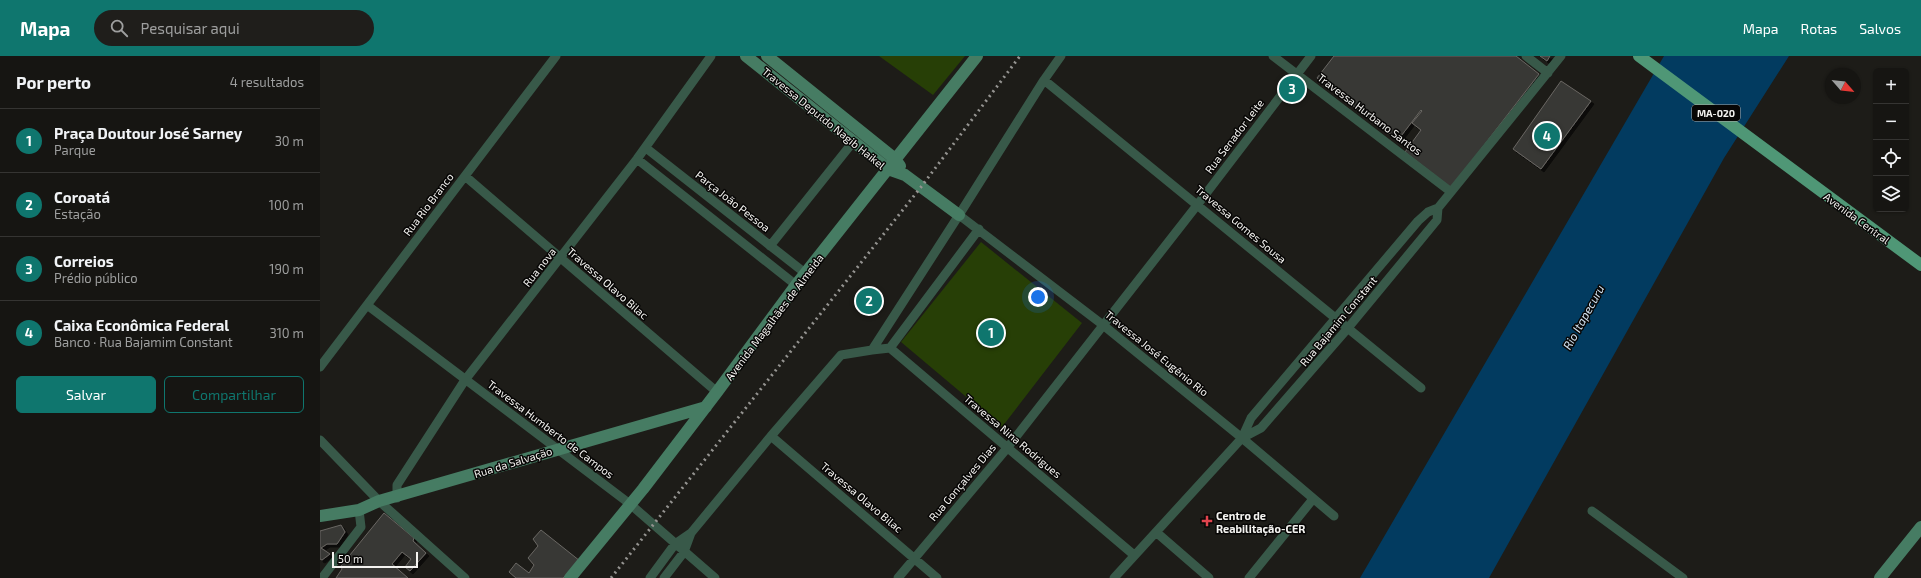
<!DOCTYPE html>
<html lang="pt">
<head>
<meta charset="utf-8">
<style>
  body { margin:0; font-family:"Exo 2",sans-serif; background:#1f1e1b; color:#f1f3f6 }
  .controls { position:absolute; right:12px; top:12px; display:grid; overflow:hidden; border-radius:6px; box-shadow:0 1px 3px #0004 }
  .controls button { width:36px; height:36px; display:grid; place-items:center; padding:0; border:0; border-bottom:1px solid #353432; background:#161512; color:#f1f3f6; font:20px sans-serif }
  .compass { position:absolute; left:1505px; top:12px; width:36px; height:36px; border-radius:50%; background:#161512; box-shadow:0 1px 3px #0004; rotate:118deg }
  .scale { position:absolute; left:12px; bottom:10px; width:86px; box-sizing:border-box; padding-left:4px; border:2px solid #f4f3f0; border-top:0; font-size:11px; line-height:14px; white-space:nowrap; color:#f4f3f0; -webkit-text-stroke:3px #070605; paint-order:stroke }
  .you { position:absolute; left:718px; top:241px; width:14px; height:14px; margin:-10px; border:3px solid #fff; border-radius:50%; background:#1a73e8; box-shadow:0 0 0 6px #1a73e833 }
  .badge { display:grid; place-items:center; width:26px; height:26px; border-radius:50%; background:#0f766e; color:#fff; font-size:13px; font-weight:700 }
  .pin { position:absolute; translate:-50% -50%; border:2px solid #fff; box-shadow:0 1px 4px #0006 }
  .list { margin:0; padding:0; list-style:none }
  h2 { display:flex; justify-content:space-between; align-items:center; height:52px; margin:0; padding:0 16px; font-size:17px }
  h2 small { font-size:13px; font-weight:400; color:#9e9f9f }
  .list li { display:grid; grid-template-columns:26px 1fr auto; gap:12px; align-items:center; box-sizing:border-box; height:64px; padding:0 16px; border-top:1px solid #353432 }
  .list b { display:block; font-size:15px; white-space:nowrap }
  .list p { margin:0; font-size:13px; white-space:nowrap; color:#9e9f9f }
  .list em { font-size:13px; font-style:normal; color:#9e9f9f }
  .actions { display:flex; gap:8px; padding:12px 16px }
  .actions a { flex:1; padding:9px 0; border:1px solid #0f766e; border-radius:6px; text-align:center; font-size:14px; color:#0f766e }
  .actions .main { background:#0f766e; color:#fff }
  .icon { flex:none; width:22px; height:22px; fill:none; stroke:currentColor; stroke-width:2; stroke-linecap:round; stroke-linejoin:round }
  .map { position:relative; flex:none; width:1601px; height:522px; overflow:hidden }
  header { display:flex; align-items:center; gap:24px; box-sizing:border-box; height:56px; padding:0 20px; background:#0f766e; color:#fff }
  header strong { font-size:19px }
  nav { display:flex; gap:22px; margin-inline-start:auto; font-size:14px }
  .search { width:280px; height:36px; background:#1f1e1b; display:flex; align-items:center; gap:10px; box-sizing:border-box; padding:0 14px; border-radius:22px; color:#9e9f9f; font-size:15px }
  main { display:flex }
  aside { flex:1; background:#161512 }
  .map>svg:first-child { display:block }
  .green { fill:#273f06 }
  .water { fill:#023b60 }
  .building { fill:#393734; stroke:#696763; filter:url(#shadow) }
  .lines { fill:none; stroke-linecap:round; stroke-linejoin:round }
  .street { stroke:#385949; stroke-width:9 }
  .secondary { stroke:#467c63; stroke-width:12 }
  .primary { stroke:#4f9776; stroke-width:12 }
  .rail { stroke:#959491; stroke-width:3; stroke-dasharray:2 4; stroke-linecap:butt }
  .health-dot { fill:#e0444e; stroke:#070605; stroke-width:1.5 }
  .labels { text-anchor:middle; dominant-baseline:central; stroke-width:3; stroke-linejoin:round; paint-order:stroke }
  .shield { fill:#070605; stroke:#adacaa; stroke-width:1 }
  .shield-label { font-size:10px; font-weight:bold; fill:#f4f3f0 }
  .street-label { font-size:11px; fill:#f4f3f0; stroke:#070605 }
  .poi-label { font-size:11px; font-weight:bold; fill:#f4f3f0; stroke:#070605; text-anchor:start }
  .water-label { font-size:12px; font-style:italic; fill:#d3e3f2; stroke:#070605 }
</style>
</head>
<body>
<header>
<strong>Mapa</strong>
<div class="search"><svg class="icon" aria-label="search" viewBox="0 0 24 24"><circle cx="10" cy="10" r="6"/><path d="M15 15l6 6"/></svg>Pesquisar aqui</div>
<nav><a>Mapa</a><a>Rotas</a><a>Salvos</a></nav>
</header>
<main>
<aside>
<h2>Por perto<small>4 resultados</small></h2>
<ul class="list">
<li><span class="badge">1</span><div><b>Praça Doutour José Sarney</b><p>Parque</p></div><em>30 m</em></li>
<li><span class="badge">2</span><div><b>Coroatá</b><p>Estação</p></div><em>100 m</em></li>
<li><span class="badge">3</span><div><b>Correios</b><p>Prédio público</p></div><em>190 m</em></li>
<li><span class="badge">4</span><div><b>Caixa Econômica Federal</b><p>Banco · Rua Bajamim Constant</p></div><em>310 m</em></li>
</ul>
<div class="actions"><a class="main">Salvar</a><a>Compartilhar</a></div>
</aside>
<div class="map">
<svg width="1601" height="522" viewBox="0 0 1601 522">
  <defs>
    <filter id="shadow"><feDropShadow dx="3" dy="3" stdDeviation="0" flood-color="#0009"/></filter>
  </defs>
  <rect width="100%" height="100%" fill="#1d1c18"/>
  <path class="green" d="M559,0H645L613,39Z
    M661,186L762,267L682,371L581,286Z"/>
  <path class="water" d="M1344,0H1469L1404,102L1169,522H1040Z"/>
  <path class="building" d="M1014,0H1196L1219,18L1131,132L1085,96L1101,74L1092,67L1102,55L1101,54L1078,84L997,22Z
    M1220,0H1230L1227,5Z
    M1241,25L1271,45L1221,113L1193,93Z
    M64,457L94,482L93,485L106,497L90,515L85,511L91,503L82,496L72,508L88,522H16L22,513L21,510Z
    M21,469L25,476L17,488H7L1,492L10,498L2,504L0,503V475Z
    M221,474L260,505L243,522H196L189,516L196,507L209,517L214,509L208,502L218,490L213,483Z"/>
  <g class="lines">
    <path class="street" d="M953,0L1131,136
      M1206,0L1228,17
      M724,24L1101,332
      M326,92L485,217
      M317,103L476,229
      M145,120L397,336
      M639,159L783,269L922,382L1014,460
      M450,190L533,86
      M47,249L310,448L395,522
      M570,292L659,173
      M552,294L570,292L814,499
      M0,311L236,0
      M451,380L617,522
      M922,382L941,372L1028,272L1117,164L1118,152
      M0,384L59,445L145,522
      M77,442V429L145,324L317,103L391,0
      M1272,455L1363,522
      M836,476L889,522
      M2,522L41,471L39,454
      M330,522L355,488L371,477L451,380L521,299L552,294L639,159L724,24L741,0
      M344,522L364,496L371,477
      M578,522L688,391L878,148L991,0
      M794,522L922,382L931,362L1098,165L1108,156L1118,152L1131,136L1241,0
      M929,522L993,443"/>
    <path class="secondary" d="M426,0L568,113L585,119L639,159
      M447,0L575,103L580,110
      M0,460L39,454L59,445L386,351
      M250,522L323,433L397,336L476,229L657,0
      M1560,522L1601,471"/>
    <path class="primary" d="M1319,0L1601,209"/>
    <path class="rail" d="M291,522L601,131L700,0"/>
  </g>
  <path class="health-dot" d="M885 459h4v4h4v4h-4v4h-4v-4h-4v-4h4z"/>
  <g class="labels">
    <rect class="shield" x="1372" y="49" width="48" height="16" rx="3"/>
    <g class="shield-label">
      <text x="1396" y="57">MA-020</text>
    </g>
    <g class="street-label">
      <text transform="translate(1050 58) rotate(37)">Travessa Hurbano Santos</text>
      <text transform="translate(504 62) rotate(39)">Travessa Deputdo Nagib Haikel</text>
      <text transform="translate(914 80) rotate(-53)">Rua Senador Leite</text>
      <text transform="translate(413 145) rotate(38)">Parça João Pessoa</text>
      <text transform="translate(108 148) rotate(-53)">Rua Rio Branco</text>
      <text transform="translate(1537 162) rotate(36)">Avenida Central</text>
      <text transform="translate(921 168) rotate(40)">Travessa Gomes Sousa</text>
      <text transform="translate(219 211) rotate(-52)">Rua nova</text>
      <text transform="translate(288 227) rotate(41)">Travessa Olavo Bilac</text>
      <text transform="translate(454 261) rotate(-53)">Avenida Magalhães de Almeida</text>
      <text transform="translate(1018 265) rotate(-50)">Rua Bajamim Constant</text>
      <text transform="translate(837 297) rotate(39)">Travessa José Eugênio Rio</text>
      <text transform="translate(231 373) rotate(37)">Travessa Humberto de Campos</text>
      <text transform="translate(693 380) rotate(40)">Travessa Nina Rodrigues</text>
      <text transform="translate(193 406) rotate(-17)">Rua da Salvação</text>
      <text transform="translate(642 426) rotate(-50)">Rua Gonçalves Dias</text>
      <text transform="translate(542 441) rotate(40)">Travessa Olavo Bilac</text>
    </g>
    <g class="poi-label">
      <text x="896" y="459">Centro de<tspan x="896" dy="13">Reabilitação-CER</tspan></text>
    </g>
    <g class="water-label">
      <text transform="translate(1263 261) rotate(-61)">Rio Itapecuru</text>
    </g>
  </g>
</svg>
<div class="controls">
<button>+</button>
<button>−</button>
<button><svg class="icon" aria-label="locate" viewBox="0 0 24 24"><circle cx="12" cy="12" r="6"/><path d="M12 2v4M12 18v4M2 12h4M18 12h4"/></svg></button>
<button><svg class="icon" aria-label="layers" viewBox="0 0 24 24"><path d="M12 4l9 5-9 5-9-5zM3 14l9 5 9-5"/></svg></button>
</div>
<svg class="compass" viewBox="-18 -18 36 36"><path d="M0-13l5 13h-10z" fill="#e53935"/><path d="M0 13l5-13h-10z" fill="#9e9f9f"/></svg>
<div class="scale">50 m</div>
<div class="you"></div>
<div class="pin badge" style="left:671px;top:277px">1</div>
<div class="pin badge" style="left:549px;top:245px">2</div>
<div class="pin badge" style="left:972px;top:33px">3</div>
<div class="pin badge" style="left:1227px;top:80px">4</div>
</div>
</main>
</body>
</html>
